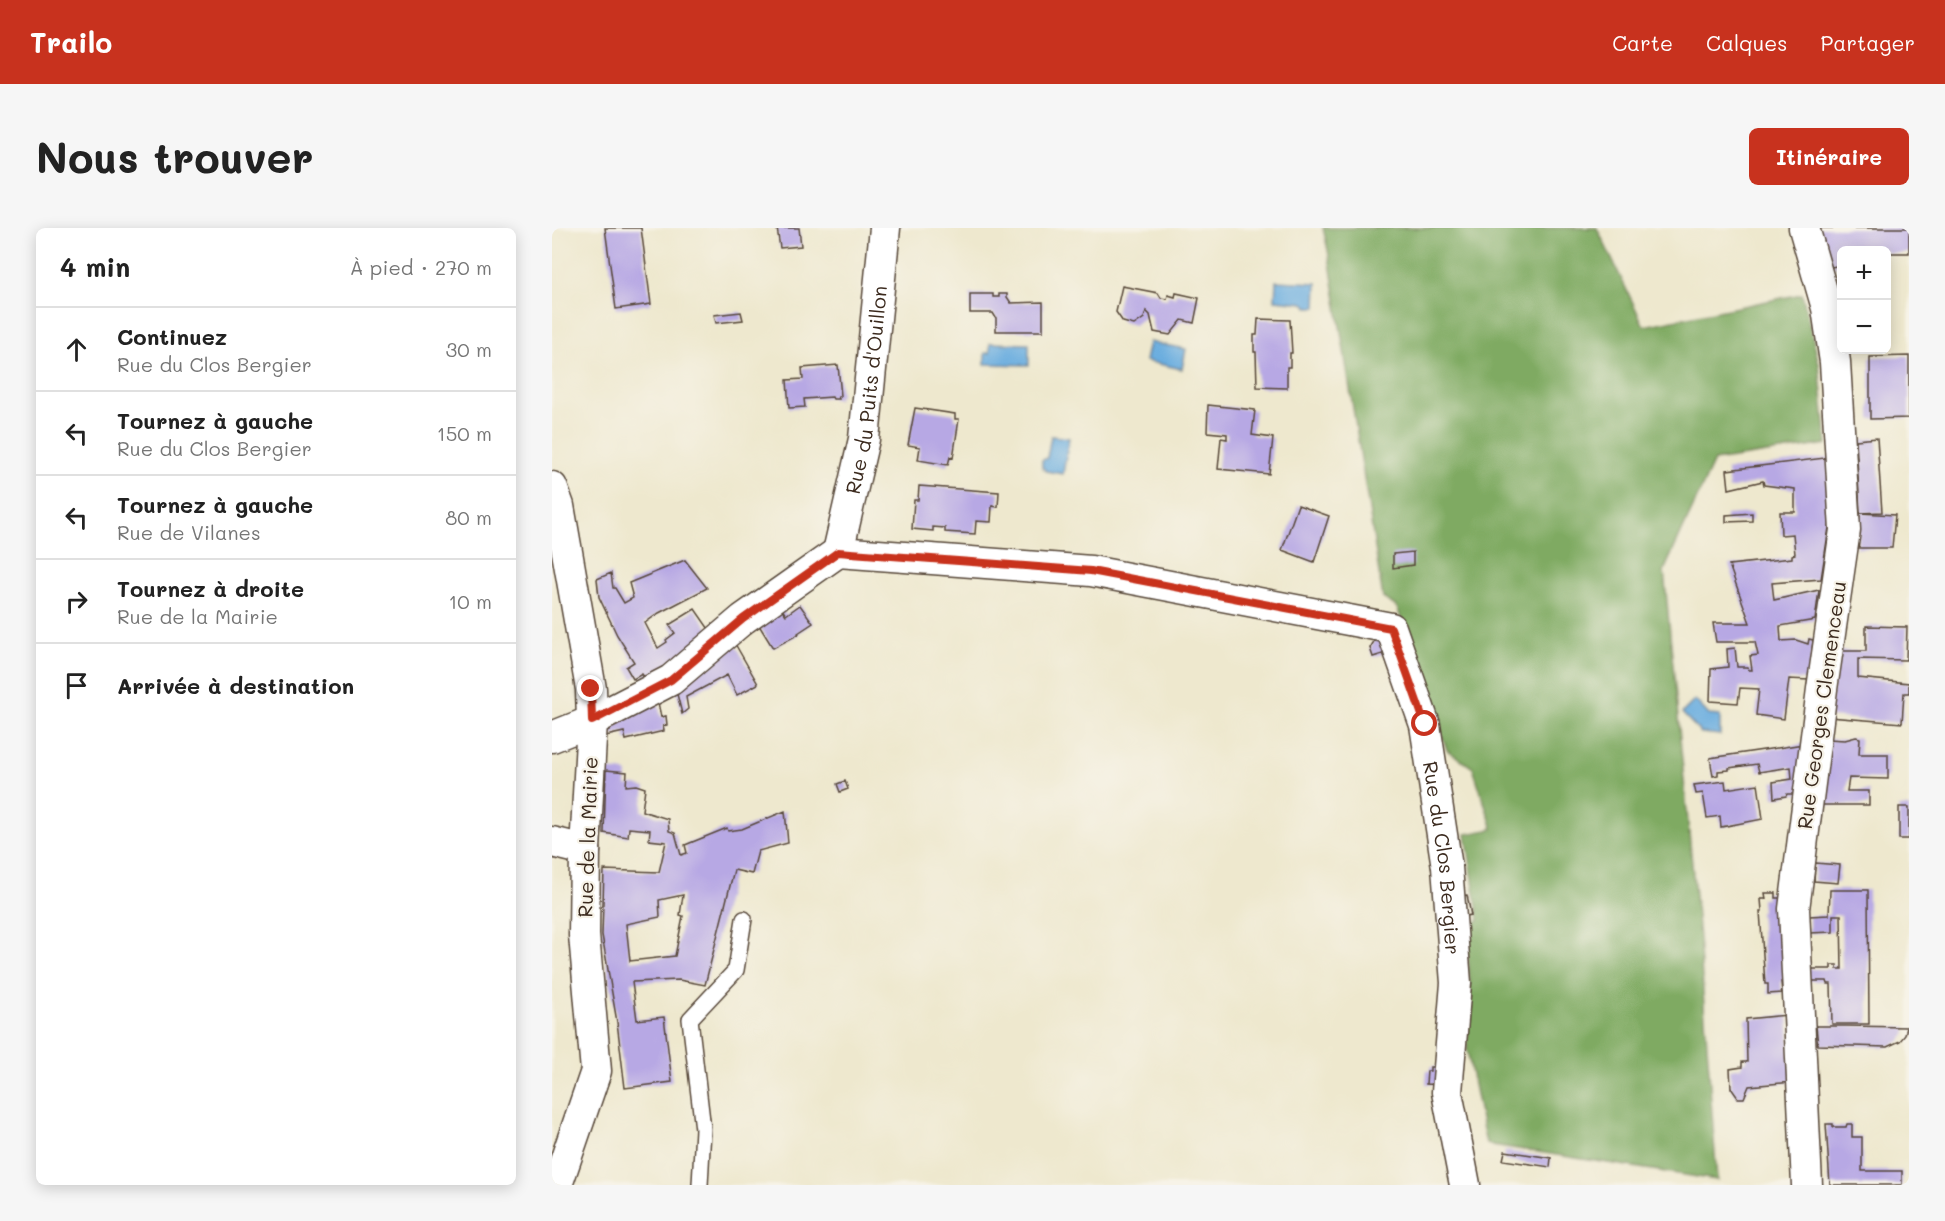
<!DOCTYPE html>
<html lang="fr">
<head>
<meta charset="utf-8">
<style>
  body { margin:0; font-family:Mali,sans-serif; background:#f6f6f6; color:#222 }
  .controls { position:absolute; right:18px; top:18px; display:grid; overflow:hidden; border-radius:9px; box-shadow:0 3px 15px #0003 }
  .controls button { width:54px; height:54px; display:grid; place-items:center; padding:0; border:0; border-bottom:2px solid #e0e0e0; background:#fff; color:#222; font:30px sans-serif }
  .stop { position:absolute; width:18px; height:18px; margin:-14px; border:4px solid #c8321e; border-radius:50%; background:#fff }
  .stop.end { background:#c8321e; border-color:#fff; box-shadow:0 2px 6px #0008 }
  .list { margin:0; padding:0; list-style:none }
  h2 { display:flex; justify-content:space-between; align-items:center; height:78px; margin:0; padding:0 24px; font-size:26px }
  h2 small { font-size:20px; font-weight:400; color:#767676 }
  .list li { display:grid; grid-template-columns:39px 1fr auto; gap:18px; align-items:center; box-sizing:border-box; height:84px; padding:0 24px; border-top:2px solid #e0e0e0 }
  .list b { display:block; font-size:22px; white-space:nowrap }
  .list p { margin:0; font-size:20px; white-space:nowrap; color:#767676 }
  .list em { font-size:20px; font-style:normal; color:#767676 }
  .icon { flex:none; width:33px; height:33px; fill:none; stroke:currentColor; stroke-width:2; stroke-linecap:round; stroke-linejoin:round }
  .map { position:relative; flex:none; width:1357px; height:957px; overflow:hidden; border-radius:9px }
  header { display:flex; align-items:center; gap:36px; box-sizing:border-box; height:84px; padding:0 30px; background:#c8321e; color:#fff }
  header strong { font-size:28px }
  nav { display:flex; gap:33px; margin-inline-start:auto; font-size:21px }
  .intro { display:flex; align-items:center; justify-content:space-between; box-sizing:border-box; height:144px; padding:0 36px }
  h1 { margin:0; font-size:42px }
  .button { padding:15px 27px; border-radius:9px; background:#c8321e; color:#fff; font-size:21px; font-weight:700 }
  main { display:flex; gap:36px; padding:0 36px }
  aside { flex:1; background:#fff; border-radius:9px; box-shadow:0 3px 15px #0003 }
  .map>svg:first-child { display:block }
  .forest { fill:#7faa62; stroke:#5d6a40; stroke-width:1.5 }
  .water { fill:#6aaddf; stroke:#526c7e; stroke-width:1.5 }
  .building { fill:#b7a8e4; fill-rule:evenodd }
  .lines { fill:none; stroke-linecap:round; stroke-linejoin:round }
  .lane-casing { stroke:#564638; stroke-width:18 }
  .street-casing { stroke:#564638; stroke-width:33 }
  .lane { stroke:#fff; stroke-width:15 }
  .street { stroke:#fff; stroke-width:30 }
  .route { stroke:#c8321e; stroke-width:8 }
  .labels { text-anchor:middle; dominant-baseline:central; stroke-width:4.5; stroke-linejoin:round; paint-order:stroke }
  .street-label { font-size:20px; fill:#3b2a1e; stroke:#f7f3e8 }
</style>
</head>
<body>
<header>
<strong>Trailo</strong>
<nav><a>Carte</a><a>Calques</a><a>Partager</a></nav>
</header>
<div class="intro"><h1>Nous trouver</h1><a class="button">Itinéraire</a></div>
<main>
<aside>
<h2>4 min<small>À pied · 270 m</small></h2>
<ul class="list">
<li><svg class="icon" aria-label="ahead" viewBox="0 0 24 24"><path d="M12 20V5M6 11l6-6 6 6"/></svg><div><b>Continuez</b><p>Rue du Clos Bergier</p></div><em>30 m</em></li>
<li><svg class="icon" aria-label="left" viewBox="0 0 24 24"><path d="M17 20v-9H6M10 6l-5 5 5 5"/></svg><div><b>Tournez à gauche</b><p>Rue du Clos Bergier</p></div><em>150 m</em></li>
<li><svg class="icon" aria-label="left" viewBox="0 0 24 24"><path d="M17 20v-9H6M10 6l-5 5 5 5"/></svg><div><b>Tournez à gauche</b><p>Rue de Vilanes</p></div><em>80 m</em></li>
<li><svg class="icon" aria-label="right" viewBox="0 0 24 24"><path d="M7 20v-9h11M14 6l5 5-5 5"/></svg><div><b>Tournez à droite</b><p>Rue de la Mairie</p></div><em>10 m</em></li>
<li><svg class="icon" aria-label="arrive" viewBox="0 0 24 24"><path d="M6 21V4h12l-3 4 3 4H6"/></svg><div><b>Arrivée à destination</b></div></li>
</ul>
</aside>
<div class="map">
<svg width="1357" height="957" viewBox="0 0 1357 957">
  <rect width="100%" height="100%" fill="#f7f3e8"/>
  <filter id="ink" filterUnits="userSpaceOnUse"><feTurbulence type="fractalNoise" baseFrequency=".0167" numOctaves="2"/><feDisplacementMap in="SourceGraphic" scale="12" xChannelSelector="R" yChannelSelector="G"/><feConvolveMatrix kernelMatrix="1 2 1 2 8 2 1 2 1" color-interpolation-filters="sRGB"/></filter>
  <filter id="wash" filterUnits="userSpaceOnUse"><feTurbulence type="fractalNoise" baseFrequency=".008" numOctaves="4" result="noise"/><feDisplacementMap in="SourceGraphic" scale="24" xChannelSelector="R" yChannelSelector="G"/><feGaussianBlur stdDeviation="1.35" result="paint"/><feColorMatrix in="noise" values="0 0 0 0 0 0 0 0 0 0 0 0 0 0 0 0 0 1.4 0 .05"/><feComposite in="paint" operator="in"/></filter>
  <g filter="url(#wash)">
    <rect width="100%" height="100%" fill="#eee8ce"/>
    <path class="forest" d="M771,0H1045L1092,98L1250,66L1267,136L1275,216L1162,233L1112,343L1147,709L1165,952L934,916L915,822L918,758L914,698L927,692L914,606L941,601L921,540L895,522L845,379L831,370L776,22Z"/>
    <path class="water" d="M724,53L765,55L764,79H756L752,75L723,72Z
      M597,114L634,121L630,141L593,133Z
      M438,115L477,116V137L433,136V125H438Z
      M499,208L517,210L511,246L494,243L490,239V232L495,230Z
      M1143,472L1157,487L1168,488V507L1149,505L1130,485Z"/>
    <g id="blocks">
      <path class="building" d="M53,0H89L99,76L64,81Z
        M225,0H247L249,18L228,20Z
        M1262,0H1357V25H1335L1334,22H1290V37L1274,40Z
        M570,58L606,65L609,70L615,71L616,67L623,69L624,65L647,70L642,95L630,92L618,107L602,104L598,87L594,83L592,90L582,97L571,94L564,84Z
        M418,66H441V69H447V66H455V69L459,75L491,74V103H444V90L441,85H418Z
        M189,84L191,92L164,95L162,87Z
        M706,91L738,92L740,125H738V139H735V160L705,159L704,124H702V107H705Z
        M1357,128V190L1318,191V129Z
        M286,137L289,168H286L287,171H281L280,169L252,171L253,179L237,180L235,152L251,151L250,140Z
        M656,177L703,182L700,207L721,210L717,246L666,241L669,210L675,211V206L655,204Z
        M363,180L403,186V191H407L401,230L398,229L396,237L366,232L368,219L356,217Z
        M1325,210L1330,284L1308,285L1343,287L1340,320H1305L1308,285L1304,212Z
        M1281,229L1280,280L1269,351L1220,355L1222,372L1267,362L1263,392L1228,398L1229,413L1244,412L1256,416L1257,411L1261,412L1257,452L1237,451L1232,491L1204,487L1207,461L1188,460L1186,475L1158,473L1159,441L1176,439L1175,421L1183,420L1185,439H1196L1197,442H1200L1198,428L1206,427L1203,414H1164L1161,395H1198L1177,337L1240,330V327L1243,326L1241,306L1229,307L1228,284H1243V261L1212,257L1211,253L1177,261L1175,242Z
        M367,258L447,264L446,279L440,278L439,294L424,293L423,306L393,304V300L381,299V303L360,301L362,272H366Z
        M746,277L777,288L762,334L730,322Z
        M1200,285V293L1174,294V287Z
        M861,324V337L841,340V326Z
        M133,332L155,360L107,385L93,395L106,420L115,414L114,412L123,405L117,397L143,381L159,404L97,456L90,446L81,451L74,439L82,434L65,407L47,369L45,351L59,345L61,360H63L72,375L81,370L77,355Z
        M227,377L234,387L248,377L261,395L246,405L247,406L221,420L205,394Z
        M1314,398L1355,399L1354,432L1306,431V450L1357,455V465H1352L1350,495L1277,489L1286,423H1314Z
        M824,410L836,418L837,424L821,429L818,420Z
        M182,414L206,456L185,467L175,447L134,469L136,481L130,486L123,458Z
        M105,470L109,489L114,488L115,497L111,498L112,503L74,512L72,504L54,508V495Z
        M1304,509L1308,510L1307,526H1336V551L1297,550L1295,563H1317V577H1268L1276,511L1293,512Z
        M1252,516L1249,566H1235L1234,568L1222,570L1221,554L1240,551L1239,539L1207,544L1205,536L1177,540V542L1166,543V547L1161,548L1158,530Z
        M54,542L75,544L74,558L84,557L93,560L90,583L116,591L117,603L123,605L129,627L135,625L133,617L175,600L176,603L190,601L233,583L236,615L206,623L200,646L182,642L153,757L127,752L80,754L85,792L112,789L120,854L73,860L65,794L50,707L52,642L107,644L114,614L97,612L98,602L77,600L76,609L52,605ZM131,667L128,687L131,688L123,728L78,733L74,696L108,689L107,672Z
        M293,553L296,561L288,564L285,556Z
        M1173,553L1174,561L1206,556L1211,591L1169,599L1168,588L1155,590L1151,565L1144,566L1142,557Z
        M1347,579H1357V611H1347Z
        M1263,635L1288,637L1286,655L1262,653Z
        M1278,662H1316L1317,796H1280L1279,756H1276L1275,753H1256V741H1279V737H1285V741H1290L1289,687H1281V704L1257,705V688L1277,687Z
        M1213,665H1224V670H1229L1234,754H1229L1230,765L1216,766V756H1213L1208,683H1210L1209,671H1214Z
        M915,667L919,687L908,689L905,668Z
        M1236,787L1241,854L1197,858L1192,870H1186L1179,860L1178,841L1190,839V834H1195L1194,791Z
        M1264,798H1294L1355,799L1353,807L1348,813L1335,819L1266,817Z
        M878,839H886L890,857L874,856L875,843H878Z
        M1274,896H1281V899H1294L1295,896H1300V909H1310V943H1350V957H1278Z
        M953,923L999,930L998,939L951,932Z"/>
    </g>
  </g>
  <g filter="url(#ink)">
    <use href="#blocks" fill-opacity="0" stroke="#564638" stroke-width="1.5"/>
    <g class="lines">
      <defs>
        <path id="lane" d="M148,957L151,901L138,791L184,742L192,691"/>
        <g id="street">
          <path d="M1252,0L1275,80L1283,134L1293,302L1270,461L1242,681L1255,957"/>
          <path d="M0,259L7,278L39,461L40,493L33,622L32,707L44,843L5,957"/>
          <path id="s1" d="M286,324L539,343L839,400L873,497L895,639L904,755L895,864L913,957"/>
          <path id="s2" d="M286,324L312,211L333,0"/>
          <path d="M0,509L40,493L119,452L191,391L286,324"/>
          <path d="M0,614L33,622"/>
        </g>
      </defs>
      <use href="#lane" class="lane-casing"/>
      <use href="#street" class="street-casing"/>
      <use href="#lane" class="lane"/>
      <use href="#street" class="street"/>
    </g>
  </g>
  <g class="lines" filter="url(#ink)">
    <path class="route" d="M39,461L40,493L119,452L191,391L286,324L539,343L839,400L873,496"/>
  </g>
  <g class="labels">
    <g class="street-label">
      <text stroke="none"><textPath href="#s2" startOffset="165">Rue du Puits d'Ouillon</textPath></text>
      <text transform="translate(1269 477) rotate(-82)">Rue Georges Clemenceau</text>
      <text transform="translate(35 609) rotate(-88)">Rue de la Mairie</text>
      <text stroke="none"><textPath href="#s1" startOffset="796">Rue du Clos Bergier</textPath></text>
    </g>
  </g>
</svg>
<div class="controls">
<button>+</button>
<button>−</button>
</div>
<div class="stop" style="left:873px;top:496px"></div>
<div class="stop end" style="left:39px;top:461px"></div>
</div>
</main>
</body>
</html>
